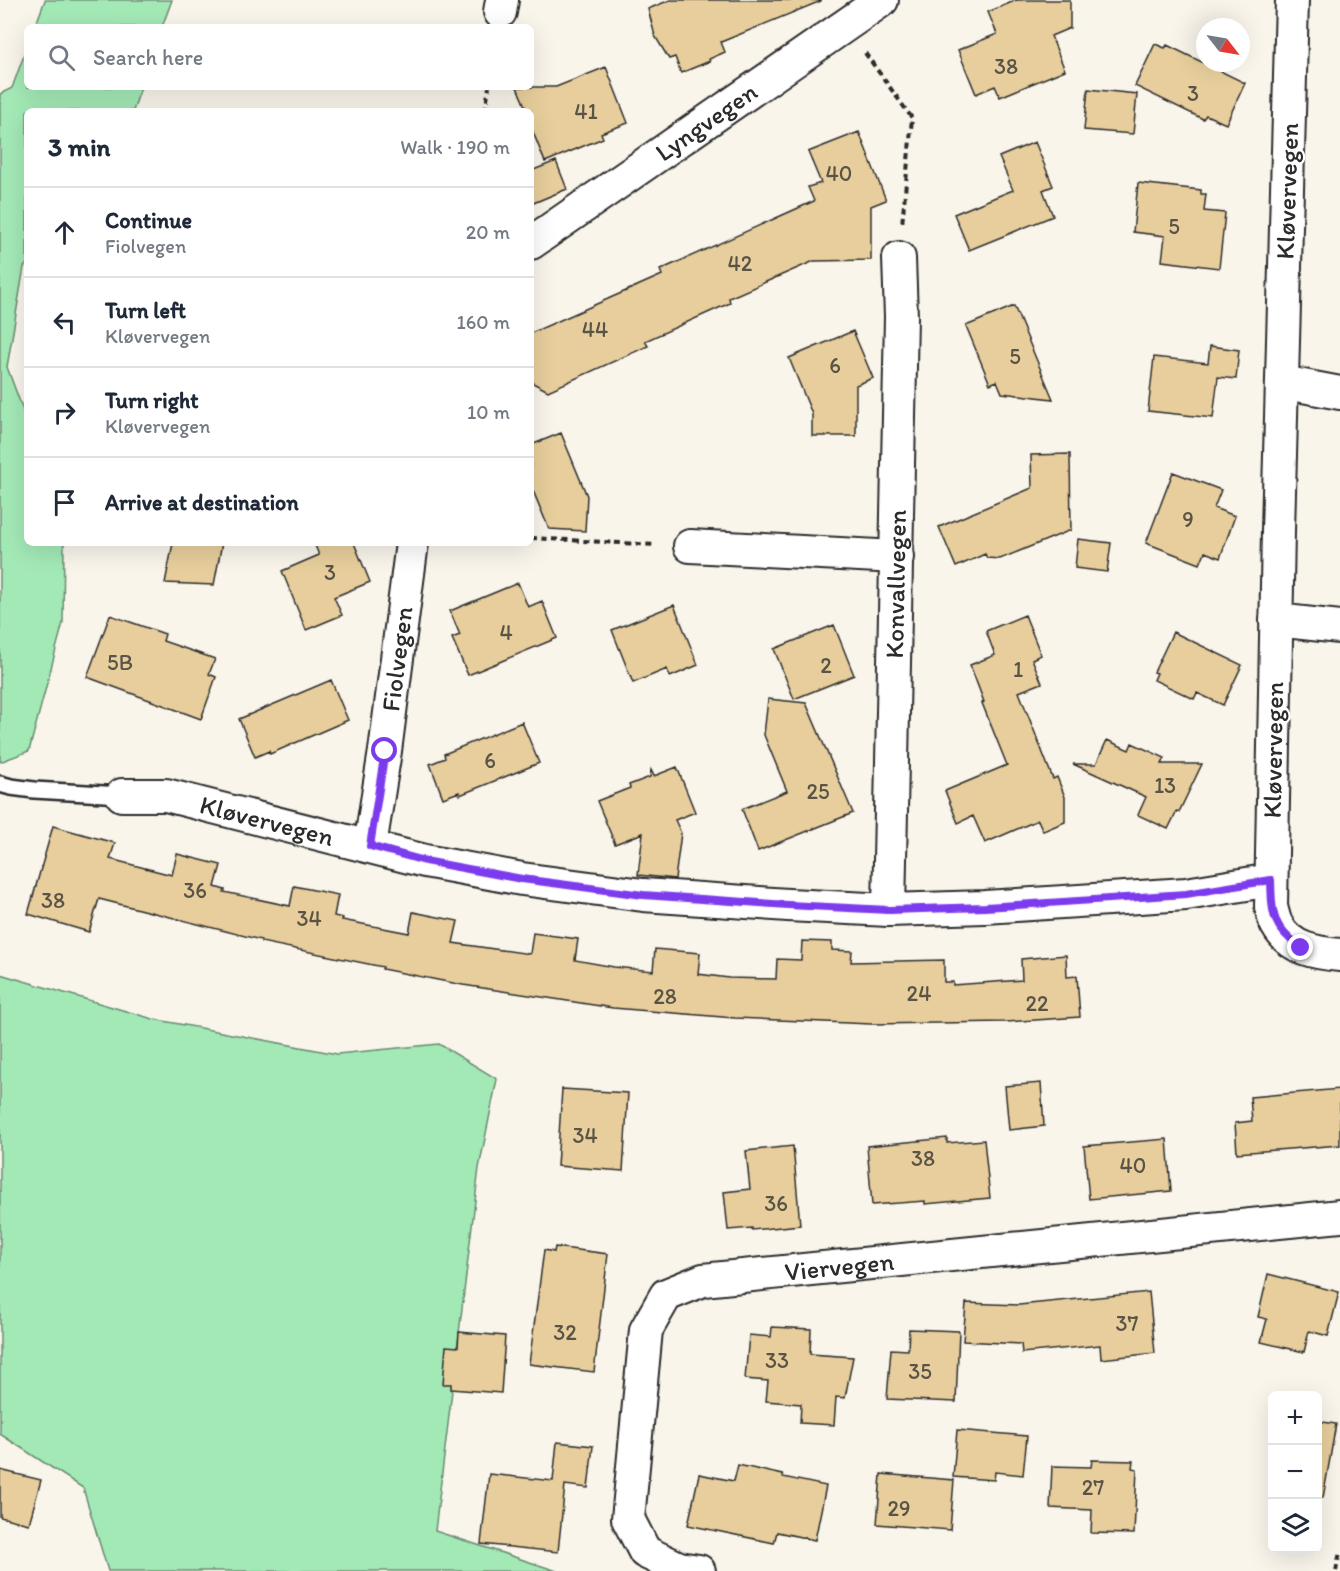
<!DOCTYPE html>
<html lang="en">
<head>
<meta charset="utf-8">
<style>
  body { margin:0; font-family:Itim,sans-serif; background:#f2f2f3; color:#1f2937 }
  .controls { position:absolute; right:18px; bottom:18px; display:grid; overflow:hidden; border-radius:9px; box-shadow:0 6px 24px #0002 }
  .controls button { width:54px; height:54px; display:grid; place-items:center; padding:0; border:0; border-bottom:2px solid #e0e1e3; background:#fff; color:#1f2937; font:30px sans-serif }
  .compass { position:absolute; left:1196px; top:18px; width:54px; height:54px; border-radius:50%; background:#fff; box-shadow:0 6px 24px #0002; rotate:121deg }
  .stop { position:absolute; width:18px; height:18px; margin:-14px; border:4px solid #7c3aed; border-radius:50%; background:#fff }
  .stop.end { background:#7c3aed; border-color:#fff; box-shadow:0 2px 6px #0008 }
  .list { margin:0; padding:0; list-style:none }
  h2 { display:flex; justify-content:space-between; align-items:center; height:78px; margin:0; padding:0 24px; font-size:26px }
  h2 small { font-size:20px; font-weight:400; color:#747a83 }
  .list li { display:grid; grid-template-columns:39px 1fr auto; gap:18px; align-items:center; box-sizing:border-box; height:90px; padding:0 24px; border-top:2px solid #e0e1e3 }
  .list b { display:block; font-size:22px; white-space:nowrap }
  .list p { margin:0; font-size:20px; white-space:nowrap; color:#747a83 }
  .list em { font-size:20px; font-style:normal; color:#747a83 }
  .icon { flex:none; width:33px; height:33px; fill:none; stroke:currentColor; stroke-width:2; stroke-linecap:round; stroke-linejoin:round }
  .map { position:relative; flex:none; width:1340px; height:1571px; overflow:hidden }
  .search { position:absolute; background:#fff; box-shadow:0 6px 24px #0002; left:24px; top:24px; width:510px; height:66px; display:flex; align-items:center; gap:15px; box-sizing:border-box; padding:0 21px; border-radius:9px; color:#747a83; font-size:22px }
  .panel { position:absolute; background:#fff; box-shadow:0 6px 24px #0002; left:24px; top:108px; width:510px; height:438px; border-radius:9px }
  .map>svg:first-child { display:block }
  .green { fill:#a3e9b6; stroke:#678a70; stroke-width:1.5 }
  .building { fill:#e7ce9c; stroke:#2b2b2b; stroke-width:1.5 }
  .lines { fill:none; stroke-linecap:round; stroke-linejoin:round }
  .lane-casing { stroke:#2b2b2b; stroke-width:20 }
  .street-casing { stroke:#2b2b2b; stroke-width:36 }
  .path { stroke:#2b2b2b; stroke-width:4; stroke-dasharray:6 4.5; stroke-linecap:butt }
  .lane { stroke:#fff; stroke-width:15 }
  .street { stroke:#fff; stroke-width:32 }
  .route { stroke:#7c3aed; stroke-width:8 }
  .labels { text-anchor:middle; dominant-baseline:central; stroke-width:4.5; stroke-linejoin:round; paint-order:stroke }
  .number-label { font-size:22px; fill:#5a5447 }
  .street-label { font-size:26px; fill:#2b2b2b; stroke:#fff }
</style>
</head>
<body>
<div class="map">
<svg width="1340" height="1571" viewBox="0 0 1340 1571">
  <rect width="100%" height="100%" fill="#faf5eb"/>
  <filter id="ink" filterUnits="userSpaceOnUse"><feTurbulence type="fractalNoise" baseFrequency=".0167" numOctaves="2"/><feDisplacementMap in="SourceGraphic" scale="12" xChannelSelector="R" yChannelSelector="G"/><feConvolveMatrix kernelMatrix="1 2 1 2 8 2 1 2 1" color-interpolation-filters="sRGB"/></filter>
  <g filter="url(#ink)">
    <path class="green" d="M45,0H172L162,27H35Z
      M27,47V87H141L133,111H27V264L24,267L7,367L27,421V543H64L63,623L29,751L0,762V94L12,88Z
      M0,974L153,1019L337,1054L439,1044L497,1079L479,1168L435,1531L557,1571H108L83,1488L0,1434Z"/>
    <path class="building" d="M670,0H821V1L721,42L725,52L709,59L710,61L681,73L675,57L669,59L655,36L648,9Z
      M1017,0H1070V28L1051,36L1065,70L1000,97L995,86L976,94L958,50L997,34L988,12Z
      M1155,44L1165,48L1167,45L1245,83L1226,124L1206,115L1203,119L1135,86Z
      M606,67L628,123L601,133L603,138L545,162L531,127V111H527L517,87H556Z
      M1088,89L1137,94L1133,134L1084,130Z
      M859,132L886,200L871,206V260L814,261L729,298L730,303L645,341L648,346L548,391L531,382V333L662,275L660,270L814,201L808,187L821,183L808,152Z
      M1035,142L1053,186L1043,190L1053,216L969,250L954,214L1013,190L999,157Z
      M556,161L567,189L531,204V171Z
      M1138,183L1201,190V194H1206L1204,211L1225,213L1219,268L1162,261L1165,236L1133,232Z
      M1014,306L1053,399L1002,393L997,381L990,384L966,326Z
      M853,331L873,378L856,385V436H812V414L789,358Z
      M1210,346L1239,350L1236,379L1218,377L1213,418L1148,411L1154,357L1208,363Z
      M561,433L587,496L585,531L549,529L531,486V445Z
      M1070,454L1071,530L1000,559L987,558L985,554L956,567L939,527L1032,488L1031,455Z
      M1173,472L1221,490L1214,508L1235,516L1220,558L1205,552L1200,564L1146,543Z
      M1078,539L1111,543L1107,572L1075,568Z
      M173,543H222L214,585L165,583Z
      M314,543H354L370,582L334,597L342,615L306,630L282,571L319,555Z
      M518,583L528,607L542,601L557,638L468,675L452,638L460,635L450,611Z
      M674,605L698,665L670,677L667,669L633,683L612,630Z
      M110,615L165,634L163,641L215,659L209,674L216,677L201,719L87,677Z
      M1025,615L1041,655L1032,659L1042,683L1019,692L1053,779L1057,777L1065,797V822L1043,831L1038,820L985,843L973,816L958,823L945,791L1007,765L982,703L984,702L970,665L995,655L986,631Z
      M834,625L854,675L794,699L774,649Z
      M1173,632L1242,665L1223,705L1197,693L1194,699L1154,680L1157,673L1154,672Z
      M331,680L348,720L270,754L269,751L255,757L239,719Z
      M768,699L806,703L853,813L758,851L742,809L787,791L764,735Z
      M522,722L539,763L460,795L459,792L443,798L430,764L445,758L444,754Z
      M1107,740L1129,750L1132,743L1165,758L1162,764H1202L1179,812L1177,811L1168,829L1138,815L1146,797L1073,764H1096Z
      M677,767L695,812L675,820L681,833L675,879L638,875L643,833L615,844L597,801L630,788L629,785L650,777L651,770L654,776Z
      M53,826L115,843L110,859L172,875L177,854L221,865L215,887L225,890L224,892L290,906L294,886L338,895L334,916L343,918L342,920L409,933L413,912L458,921L453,943L530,954L533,933L578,939L575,960L614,967L653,971L655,949L700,953L698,974L729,978L776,979L777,959L801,960L802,941L832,942V950L852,951L851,962L944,960V982H953V985L1022,980L1021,959L1066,955L1067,977L1077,976L1080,1017L1006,1022L871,1024L735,1018L613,1008L463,985L382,969L383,967L261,942V940L99,899L89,932L28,914Z
      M1041,1083L1044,1126L1009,1130L1005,1086Z
      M562,1089L628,1093L623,1171L557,1166Z
      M1340,1089V1145L1237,1153L1235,1123L1252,1121L1250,1097Z
      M947,1138V1143L984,1140L990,1198L925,1204V1201L872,1205L867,1146Z
      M1167,1139L1171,1191L1089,1199L1084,1146Z
      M793,1146L800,1225L752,1230V1228L728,1230L724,1192L750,1189L746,1151Z
      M555,1247L608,1254L594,1372L529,1364L544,1250L554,1252Z
      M1268,1274L1339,1292L1328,1336L1309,1331L1304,1352L1261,1342L1267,1319L1258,1317Z
      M1149,1292L1155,1353L1101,1359L1100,1345L1022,1353L1021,1344L963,1341L966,1303L1019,1305Z
      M772,1327L811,1329L810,1354L853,1357L845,1398L836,1397L834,1425L800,1423L801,1404L766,1401L768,1381L745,1379L749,1335L771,1337Z
      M909,1329L959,1331L956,1402L887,1399L891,1349L908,1350Z
      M459,1332L505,1336L501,1393L451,1389V1384H443L446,1346L458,1347Z
      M1317,1421L1336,1424L1323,1498L1317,1497Z
      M957,1430L1027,1436L1023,1475L995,1472L994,1480L953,1477Z
      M557,1442L593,1446L588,1488L565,1485L558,1552L481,1544L489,1474L553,1481Z
      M1092,1460L1133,1461L1132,1468L1137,1469L1134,1534L1091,1533L1092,1510L1050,1508L1052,1466L1091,1467Z
      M738,1465L783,1475V1477L826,1486L815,1540L777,1532L774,1543L688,1525L699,1474L734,1481Z
      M0,1470L41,1480L29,1524L0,1517Z
      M881,1474L954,1480L950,1530L877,1524Z"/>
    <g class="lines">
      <defs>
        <path id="lane" d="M0,784L11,787L34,790L122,795"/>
        <g id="street">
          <path d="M1292,0L1278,531L1271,907C1273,913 1274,920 1277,925C1290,949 1316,953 1340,955"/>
          <path d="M500,12L502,0"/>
          <path id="s1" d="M531,243L882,0"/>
          <path d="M1282,382L1340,393"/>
          <path d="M690,546L897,557"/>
          <path d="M1276,620L1340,627"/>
          <path id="s2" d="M122,795H166L425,861L522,879L643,895L788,905L889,910L985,907L1186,894L1271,880"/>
          <path id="s3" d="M370,846L385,751L412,543"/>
          <path id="s4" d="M889,910L901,317L899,258"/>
          <path id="s5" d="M699,1571L679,1568L645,1552L628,1519L646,1330L666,1295L703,1280L1340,1216"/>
        </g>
      </defs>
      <use href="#lane" class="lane-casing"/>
      <use href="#street" class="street-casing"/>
      <path class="path" d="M865,53L912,118L902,225
        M485,111L489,87
        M531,538L656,545
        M1336,1571L1340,1552"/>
      <use href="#lane" class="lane"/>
      <use href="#street" class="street"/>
    </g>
  </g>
  <g class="lines" filter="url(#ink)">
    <path class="route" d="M385,751L370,846L425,861L522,879L643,895L788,905L889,910L985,907L1186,894L1271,880C1272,915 1272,927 1301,948"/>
  </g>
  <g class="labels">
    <g class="number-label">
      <text x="1006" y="66">38</text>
      <text x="1193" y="93">3</text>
      <text x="586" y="111">41</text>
      <text x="839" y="173">40</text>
      <text x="1174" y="226">5</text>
      <text x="740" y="263">42</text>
      <text x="595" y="329">44</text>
      <text x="1015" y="356">5</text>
      <text x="835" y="365">6</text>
      <text x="1188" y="519">9</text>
      <text x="330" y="572">3</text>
      <text x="506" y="632">4</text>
      <text x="120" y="662">5B</text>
      <text x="826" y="665">2</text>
      <text x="1018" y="669">1</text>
      <text x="490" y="760">6</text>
      <text x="1165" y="785">13</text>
      <text x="818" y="791">25</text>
      <text x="195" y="890">36</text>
      <text x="53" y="900">38</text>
      <text x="309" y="918">34</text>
      <text x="919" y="993">24</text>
      <text x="665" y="996">28</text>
      <text x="1037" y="1003">22</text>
      <text x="585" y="1135">34</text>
      <text x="923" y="1158">38</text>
      <text x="1133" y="1165">40</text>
      <text x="776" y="1203">36</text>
      <text x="1127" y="1323">37</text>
      <text x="565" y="1332">32</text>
      <text x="777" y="1360">33</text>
      <text x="920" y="1371">35</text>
      <text x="1093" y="1487">27</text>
      <text x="899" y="1508">29</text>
    </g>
    <g class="street-label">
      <text stroke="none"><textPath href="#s1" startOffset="213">Lyngvegen</textPath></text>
      <text transform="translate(1287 191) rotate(-88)">Kløvervegen</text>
      <text stroke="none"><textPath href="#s4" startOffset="326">Konvallvegen</textPath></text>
      <text stroke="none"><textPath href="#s3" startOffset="189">Fiolvegen</textPath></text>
      <text transform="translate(1273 750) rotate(-89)">Kløvervegen</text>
      <text stroke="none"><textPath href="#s2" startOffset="148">Kløvervegen</textPath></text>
      <text stroke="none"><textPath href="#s5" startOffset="502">Viervegen</textPath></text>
    </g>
  </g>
</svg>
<div class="controls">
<button>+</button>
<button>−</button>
<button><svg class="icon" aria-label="layers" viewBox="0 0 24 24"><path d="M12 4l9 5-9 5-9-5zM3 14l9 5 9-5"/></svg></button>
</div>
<svg class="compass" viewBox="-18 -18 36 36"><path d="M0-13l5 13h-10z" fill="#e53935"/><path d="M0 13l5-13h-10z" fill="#747a83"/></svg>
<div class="stop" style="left:385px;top:751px"></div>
<div class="stop end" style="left:1301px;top:948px"></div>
<div class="search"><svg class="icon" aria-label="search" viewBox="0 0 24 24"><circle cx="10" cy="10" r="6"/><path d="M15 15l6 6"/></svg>Search here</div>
<section class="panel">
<h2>3 min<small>Walk · 190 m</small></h2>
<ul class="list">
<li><svg class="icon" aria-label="ahead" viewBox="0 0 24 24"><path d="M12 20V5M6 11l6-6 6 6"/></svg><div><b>Continue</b><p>Fiolvegen</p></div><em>20 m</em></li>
<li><svg class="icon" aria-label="left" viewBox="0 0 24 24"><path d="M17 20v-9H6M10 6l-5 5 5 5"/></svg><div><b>Turn left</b><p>Kløvervegen</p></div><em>160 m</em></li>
<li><svg class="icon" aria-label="right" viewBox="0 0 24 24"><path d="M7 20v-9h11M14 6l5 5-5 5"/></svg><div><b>Turn right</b><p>Kløvervegen</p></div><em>10 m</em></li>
<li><svg class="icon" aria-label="arrive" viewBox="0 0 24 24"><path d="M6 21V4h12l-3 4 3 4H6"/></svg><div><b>Arrive at destination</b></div></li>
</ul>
</section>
</div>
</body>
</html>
